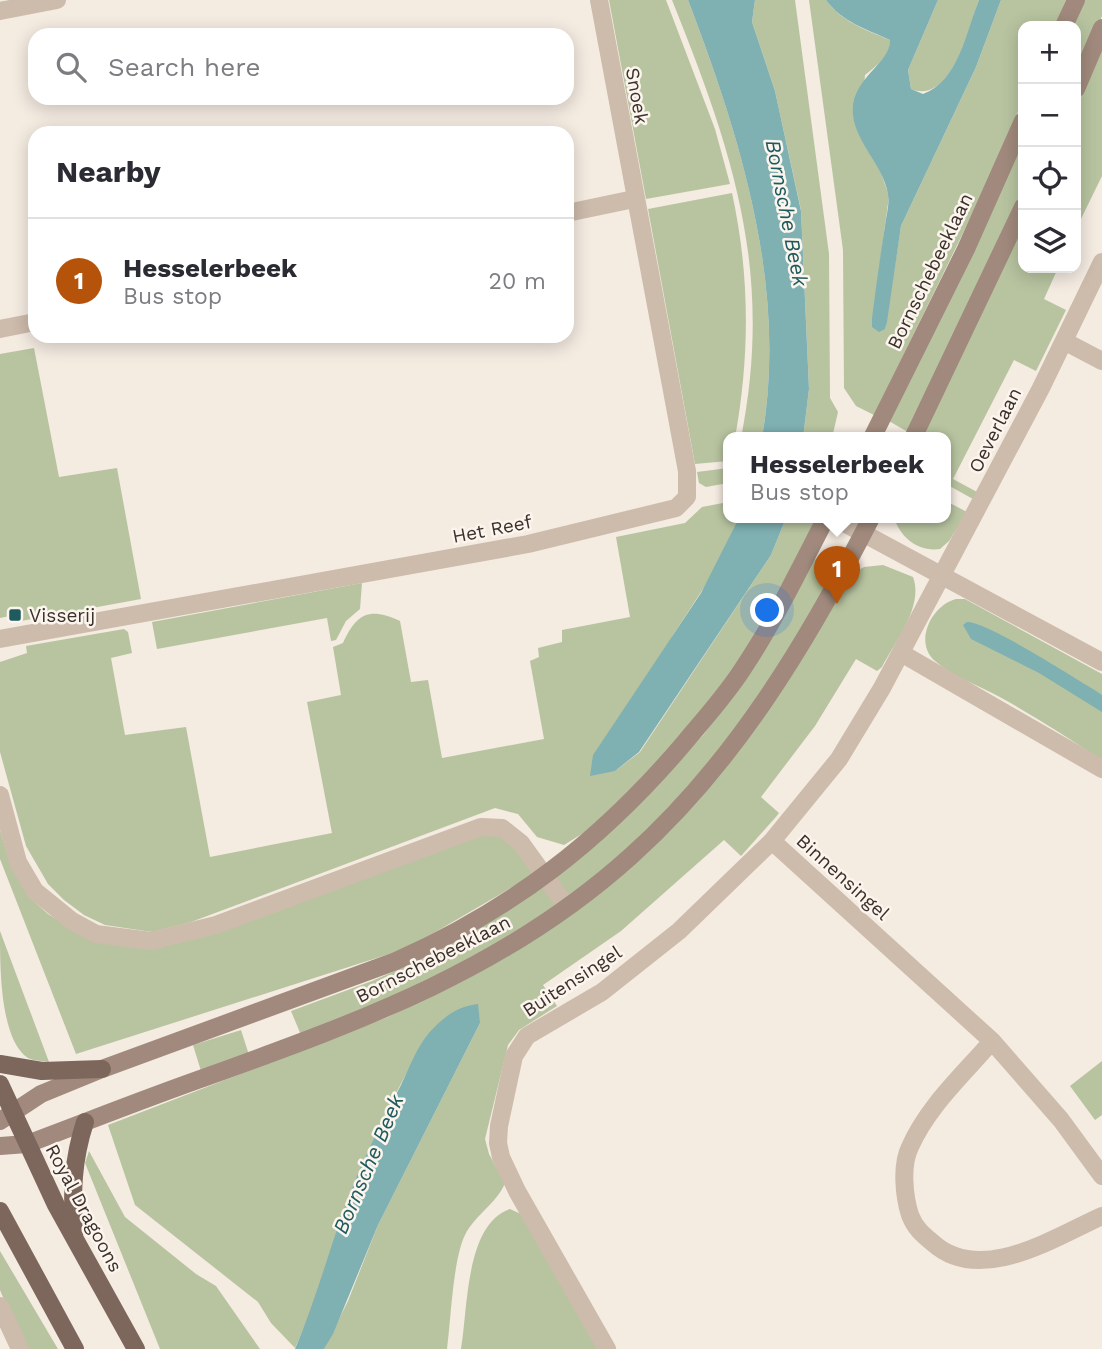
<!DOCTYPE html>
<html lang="en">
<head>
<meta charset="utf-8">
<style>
  body { margin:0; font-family:"Work Sans",sans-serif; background:#f7f7f7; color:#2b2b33 }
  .controls { position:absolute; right:21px; top:21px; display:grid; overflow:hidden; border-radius:14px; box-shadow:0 4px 18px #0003 }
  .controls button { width:63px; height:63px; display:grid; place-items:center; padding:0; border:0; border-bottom:2px solid #e1e1e2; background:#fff; color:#2b2b33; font:35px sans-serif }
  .you { position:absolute; left:768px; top:611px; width:24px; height:24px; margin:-18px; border:5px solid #fff; border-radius:50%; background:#1a73e8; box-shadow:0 0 0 10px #1a73e833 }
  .badge { display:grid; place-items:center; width:46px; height:46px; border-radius:50%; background:#b45309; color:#fff; font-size:23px; font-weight:700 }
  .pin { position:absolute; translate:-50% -58px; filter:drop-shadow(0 2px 4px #0008) }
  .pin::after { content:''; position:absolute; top:37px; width:24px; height:21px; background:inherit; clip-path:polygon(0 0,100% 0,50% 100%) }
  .popup { position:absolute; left:723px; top:432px; width:228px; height:91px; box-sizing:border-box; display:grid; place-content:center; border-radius:14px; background:#fff; filter:drop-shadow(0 2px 5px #0005); font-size:23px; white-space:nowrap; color:#7c7c81 }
  .popup b { font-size:26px; color:#2b2b33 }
  .popup::after { content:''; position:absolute; left:50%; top:100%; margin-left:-14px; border:14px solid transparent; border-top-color:#fff }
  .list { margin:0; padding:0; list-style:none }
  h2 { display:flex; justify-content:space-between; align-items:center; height:91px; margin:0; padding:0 28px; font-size:30px }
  h2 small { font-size:23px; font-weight:400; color:#7c7c81 }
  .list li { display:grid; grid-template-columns:46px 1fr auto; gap:21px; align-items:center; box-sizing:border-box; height:126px; padding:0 28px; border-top:2px solid #e1e1e2 }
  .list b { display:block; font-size:26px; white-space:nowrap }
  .list p { margin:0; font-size:23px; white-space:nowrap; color:#7c7c81 }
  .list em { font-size:23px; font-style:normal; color:#7c7c81 }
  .icon { flex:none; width:38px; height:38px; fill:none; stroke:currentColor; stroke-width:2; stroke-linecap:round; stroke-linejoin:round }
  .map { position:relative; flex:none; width:1102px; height:1349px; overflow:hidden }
  .search { position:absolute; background:#fff; box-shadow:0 4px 18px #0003; left:28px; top:28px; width:546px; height:77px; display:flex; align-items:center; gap:18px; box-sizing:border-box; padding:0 24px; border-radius:21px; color:#7c7c81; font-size:26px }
  .panel { position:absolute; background:#fff; box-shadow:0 4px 18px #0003; left:28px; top:126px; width:546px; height:217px; border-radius:21px }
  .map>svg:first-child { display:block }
  .green { fill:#b8c4a0 }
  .water { fill:#7fb0b2 }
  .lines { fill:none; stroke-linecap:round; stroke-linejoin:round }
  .street { stroke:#cdbbac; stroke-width:18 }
  .secondary { stroke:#a18a7d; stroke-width:18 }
  .primary { stroke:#7d675c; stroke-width:18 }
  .poi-dot { fill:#1f5a5e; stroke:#fbf5ee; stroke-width:2.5 }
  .labels { text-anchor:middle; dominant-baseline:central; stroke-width:5; stroke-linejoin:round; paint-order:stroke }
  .street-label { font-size:19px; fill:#3b302b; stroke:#fbf5ee }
  .poi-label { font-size:19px; fill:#3b302b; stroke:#fbf5ee; text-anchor:start }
  .water-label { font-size:21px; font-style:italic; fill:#1f5a5e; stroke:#fbf5ee }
</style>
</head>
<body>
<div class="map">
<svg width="1102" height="1349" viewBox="0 0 1102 1349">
  <rect width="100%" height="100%" fill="#f4ebe1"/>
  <path class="green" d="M609,0H666L715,129L730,184L646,199Z
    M672,0H688C741,139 788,288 762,438H741C774,272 733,152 672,0Z
    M755,0H795L829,254L830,398L838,412L832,438H803L809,389L801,210L775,91L752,22Z
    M809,0H826C842,22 866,30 890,40C891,55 876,66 865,75L860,135L881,173L889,196L872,322L885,329L901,226L976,67L1001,0H1066L1055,26H1023V100L986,186L874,415L856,406L844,388L843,250Z
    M938,0H979C968,29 952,105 911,89L908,70Z
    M1081,0H1102V16L1076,79V26H1070Z
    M1102,47V176L1076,229V109Z
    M1023,134V198L908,432L887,420Z
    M732,193C750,276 750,355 735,438H728V461L695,464L648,209Z
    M1023,228V268H1058L1044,299L1066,310L1036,371L1014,360L953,479L977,492L973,499L946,484L945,438H920Z
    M34,348L59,477L117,468L141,599L21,621L20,614L0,618V354Z
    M728,468V483L706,487L699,483L697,472Z
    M946,501L967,512L949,541L940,549C918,552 901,538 894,518H945Z
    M728,502V518H739L716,569L673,635L615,771L640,752L771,555L786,518H819L735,668L678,743L596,825L564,845L537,837L518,814L495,808L191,922L152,932L105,925L84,915L64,900L48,884L26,846L0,752V662L27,653L26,646L124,629L128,632L132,653L111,658L125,735L186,727L210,857L332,833L307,702L341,695L333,647L343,643C357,613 369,607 400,621L411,682L428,680L442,758L544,739L530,661L539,657L538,648L562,642V630L630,617L616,537L685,523L702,507Z
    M835,548L843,555L773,681L719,754L625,855L571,898L443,978L301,1035L291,1011L372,981L429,956L489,922L618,825L704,734L750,670L812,563L821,553Z
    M883,565L913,577C924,606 895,642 882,667L877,671L856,659L815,726L761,797L779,813L775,818L741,856L724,840L621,931L543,985L557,1006L519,1030L508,1045L485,1139L489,1154L505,1183C497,1203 475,1215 465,1235C453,1259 451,1319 447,1349H324L348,1301L378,1225L480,1023L437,1027L418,1051L380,1124L344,1211L312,1309L295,1348L271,1323L258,1302L135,1205L108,1125L388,1017L493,964L664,834L846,577L864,567Z
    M362,583L360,609L346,621L336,640L331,641L327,618L157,649L152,622Z
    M956,599H965L1102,674V760C1067,737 1033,715 996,695C977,685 952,676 935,661C913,642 932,605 956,599Z
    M0,830L9,860L29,897L48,914L80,934L154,944L476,834L505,832L533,875L408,948L76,1054L0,859Z
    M0,931L49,1062C43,1061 34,1061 28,1058C0,1040 0,967 0,931Z
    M241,1030L249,1055L201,1071L193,1045Z
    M1102,1061V1115L1095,1120L1070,1086Z
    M89,1151L125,1217L196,1274L216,1286L260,1349H160L85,1163Z
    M510,1209L521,1214L599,1349H461C468,1310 465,1224 510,1209Z
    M0,1251L58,1349H24L0,1290Z"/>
  <path class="water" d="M688,0H755L752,22L775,91L801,211L809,389L803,438H762C788,288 741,139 688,0Z
    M826,0H938L908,70L911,89L923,94C958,82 966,32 979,0H1001L976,67L901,226L887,322L885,329L879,332L872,327V318C876,287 880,257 885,226C886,216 890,204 888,194C883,165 856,143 853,115C849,79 891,64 890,40C866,29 842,22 826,0Z
    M739,518H786L771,555L639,752L615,771L590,776L593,755L701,593Z
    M967,622C986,621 1071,676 1093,689L1102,695V712L1039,673L971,639L963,625Z
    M478,1004L480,1023L378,1225L333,1334L324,1349H295C314,1304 327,1258 343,1212C359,1168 379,1126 401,1085C409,1068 417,1047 429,1033C443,1017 458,1006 478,1004Z"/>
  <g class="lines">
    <path class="street" d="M0,11L57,0
      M567,213L634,199
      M1102,262L1041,388L882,688L839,759L772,841L992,1041L1061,1120L1102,1176
      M0,329L35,322
      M1064,341L1102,361
      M835,518L1102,662
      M0,639L528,544L676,508L687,497V471L599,0
      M901,653L1102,769
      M0,795L18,862L35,891L72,921L96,934L151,941L216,925L481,827L502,828L521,843L567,907
      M992,1041C963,1075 928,1106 910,1147C901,1165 904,1196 910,1215C915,1228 922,1234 933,1243C981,1286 1055,1237 1102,1216
      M0,1306L20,1349
      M607,1349L517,1191L501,1157L498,1143L499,1126L514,1056L527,1036L602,992L679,931L772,841"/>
    <path class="secondary" d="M1064,26L1076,0
      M1076,89L1102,28
      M872,438L966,249L1023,121
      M913,438L1023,207
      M0,1121L41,1094L102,1069L396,961C513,909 602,840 685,742C705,718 727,694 744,667C775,620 800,568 826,518
      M0,1146L27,1144C86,1122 146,1098 206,1077C361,1021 506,969 631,856C735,763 808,641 871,518"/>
    <path class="primary" d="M0,1064L42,1071L102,1069
      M0,1084L56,1205L136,1349
      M0,1211L75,1349
      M75,1232C71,1193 73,1159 85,1122"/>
  </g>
  <rect class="poi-dot" x="8" y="608" width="14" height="14" rx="3.5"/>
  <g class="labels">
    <g class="street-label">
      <text transform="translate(637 96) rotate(80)">Snoek</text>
      <text transform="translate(930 271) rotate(-64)">Bornschebeeklaan</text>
      <text transform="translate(995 430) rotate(-63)">Oeverlaan</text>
      <text transform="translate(492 529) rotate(-11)">Het Reef</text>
      <text transform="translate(843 877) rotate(42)">Binnensingel</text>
      <text transform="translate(433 959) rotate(-27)">Bornschebeeklaan</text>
      <text transform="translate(572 981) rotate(-33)">Buitensingel</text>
      <text transform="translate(84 1208) rotate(62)">Royal Dragoons</text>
    </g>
    <g class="poi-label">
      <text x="29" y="615">Visserij</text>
    </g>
    <g class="water-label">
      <text transform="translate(787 213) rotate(79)">Bornsche Beek</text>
      <text transform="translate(368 1164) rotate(-67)">Bornsche Beek</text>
    </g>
  </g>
</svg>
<div class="controls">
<button>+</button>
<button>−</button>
<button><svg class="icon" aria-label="locate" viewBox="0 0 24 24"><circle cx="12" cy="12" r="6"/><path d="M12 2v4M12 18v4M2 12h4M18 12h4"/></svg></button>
<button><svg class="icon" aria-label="layers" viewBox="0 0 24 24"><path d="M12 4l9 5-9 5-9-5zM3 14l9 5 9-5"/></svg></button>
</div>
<div class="you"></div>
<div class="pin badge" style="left:837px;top:604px">1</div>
<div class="popup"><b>Hesselerbeek</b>Bus stop</div>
<div class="search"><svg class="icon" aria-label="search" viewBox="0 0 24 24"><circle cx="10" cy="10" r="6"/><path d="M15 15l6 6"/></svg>Search here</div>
<section class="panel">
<h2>Nearby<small></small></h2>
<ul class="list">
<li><span class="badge">1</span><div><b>Hesselerbeek</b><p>Bus stop</p></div><em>20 m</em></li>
</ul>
</section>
</div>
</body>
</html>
